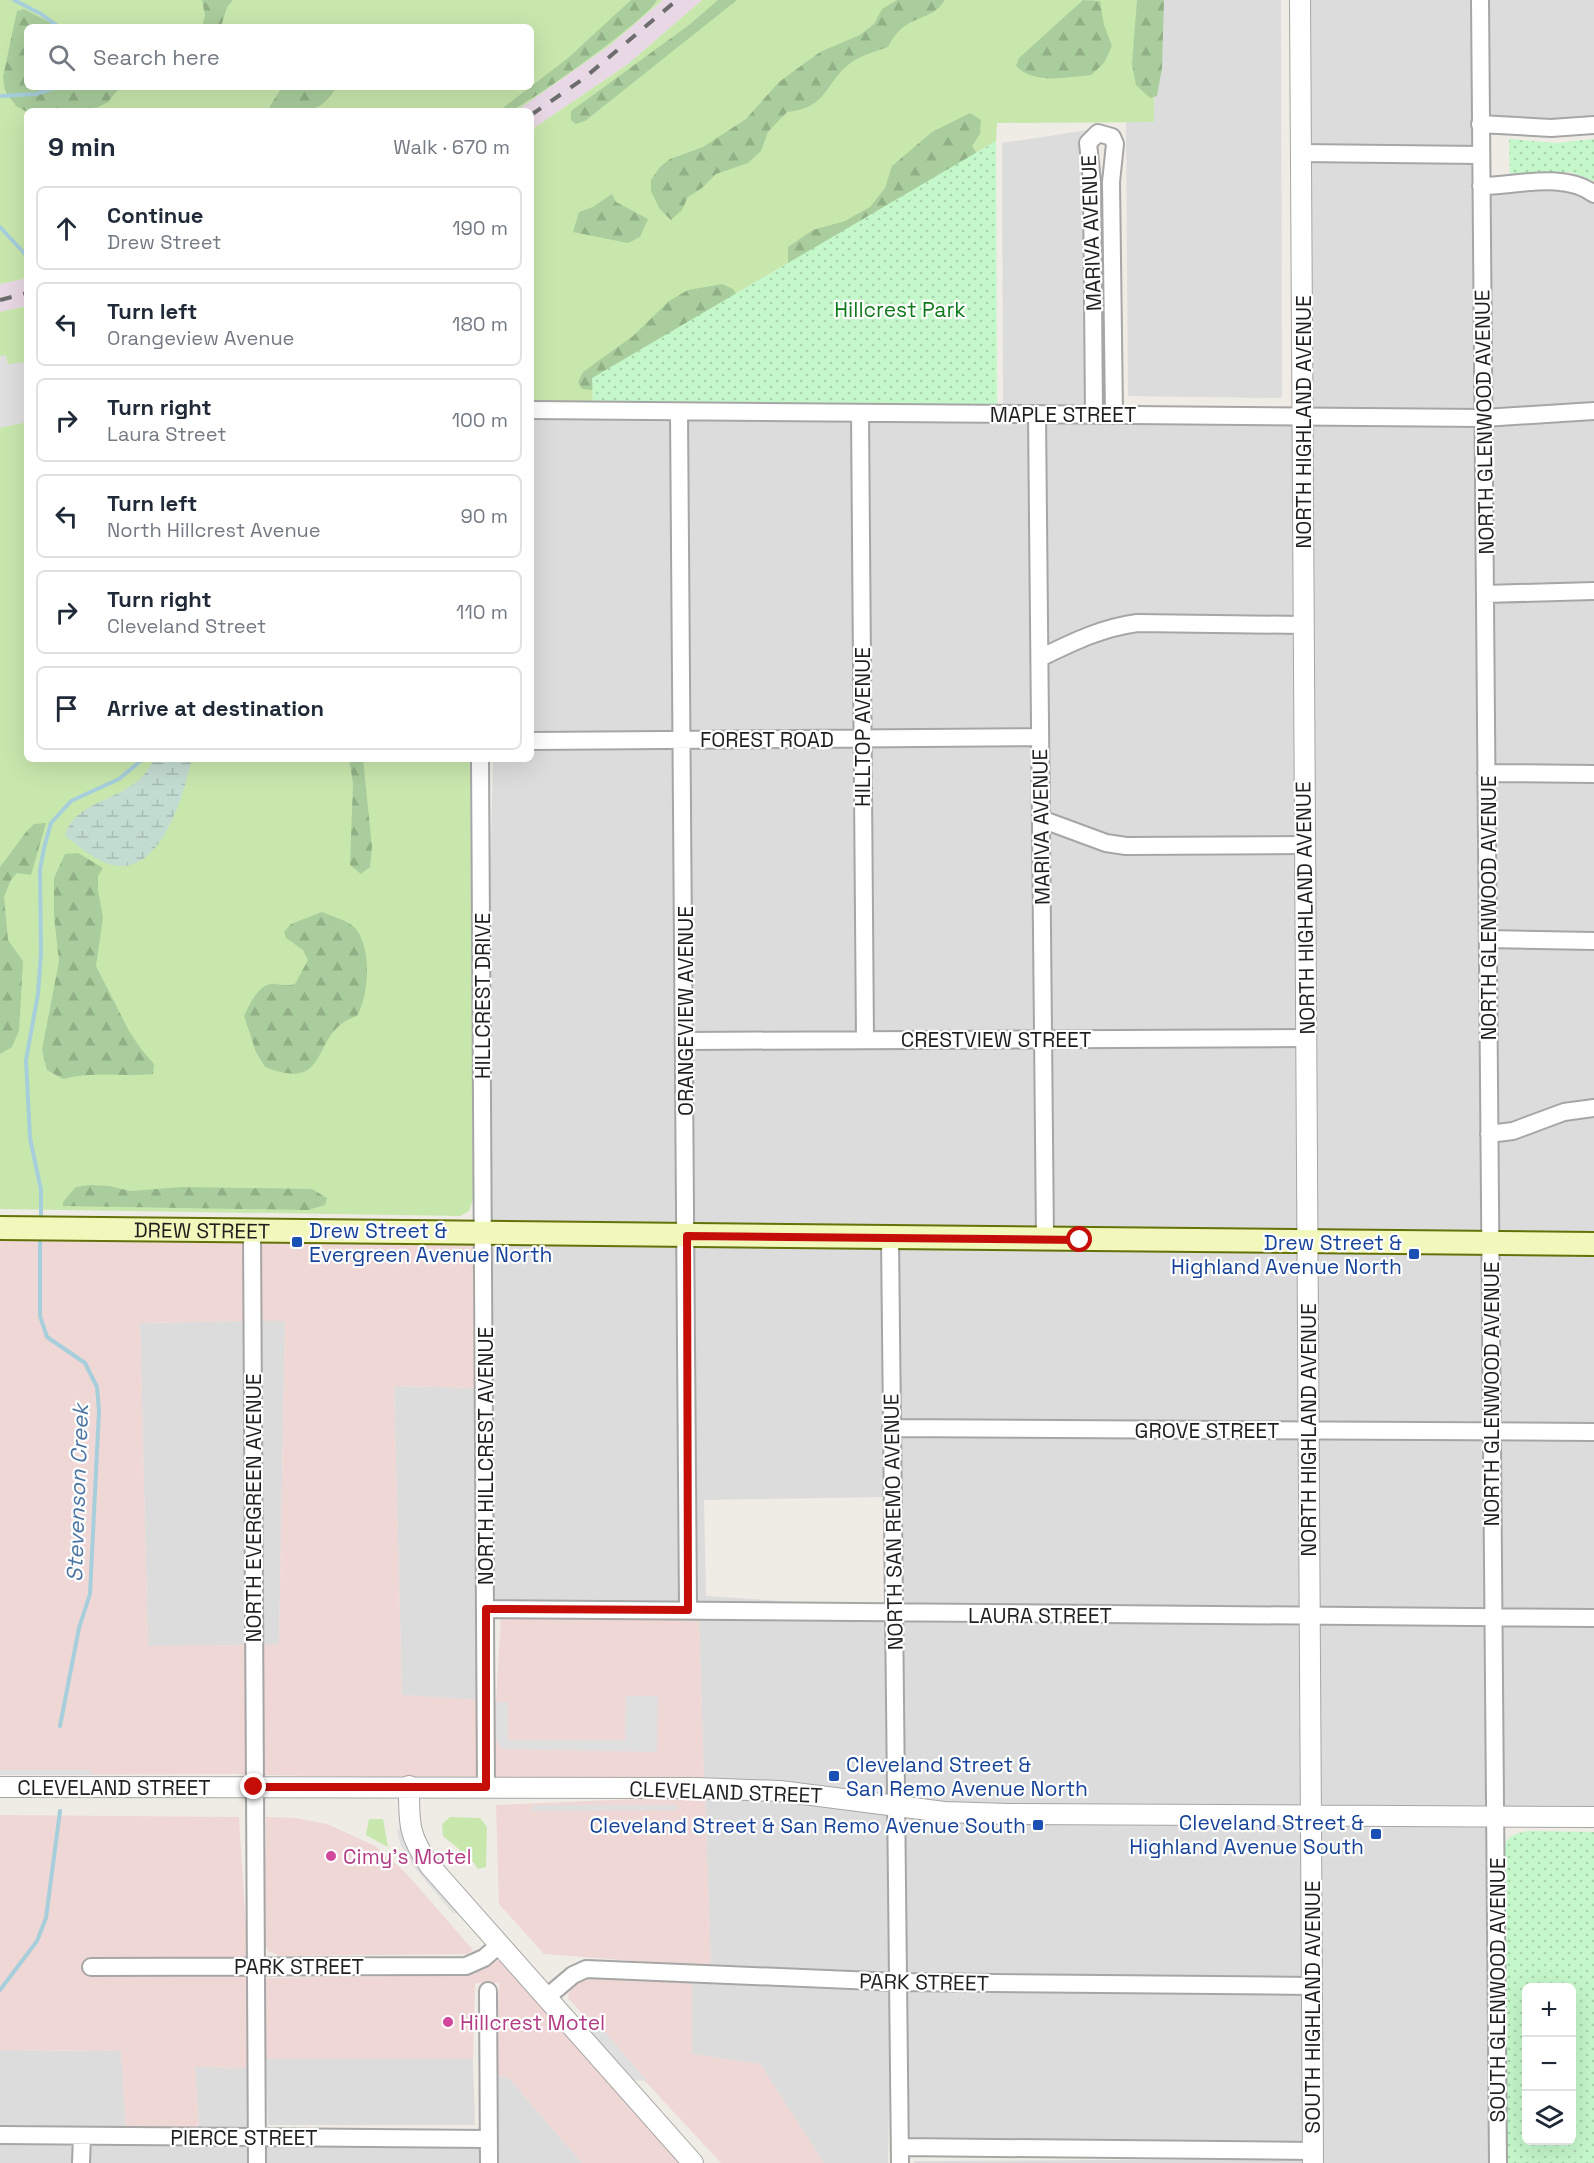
<!DOCTYPE html>
<html lang="en">
<head>
<meta charset="utf-8">
<style>
  body { margin:0; font-family:"Space Grotesk",sans-serif; background:#f6f6f7; color:#1f2937 }
  .controls { position:absolute; right:18px; bottom:18px; display:grid; overflow:hidden; border-radius:9px; box-shadow:0 6px 24px #0002 }
  .controls button { width:54px; height:54px; display:grid; place-items:center; padding:0; border:0; border-bottom:2px solid #e0e1e3; background:#fff; color:#1f2937; font:30px sans-serif }
  .stop { position:absolute; width:18px; height:18px; margin:-14px; border:4px solid #c50e08; border-radius:50%; background:#fff }
  .stop.end { background:#c50e08; border-color:#fff; box-shadow:0 2px 6px #0008 }
  .list { margin:0; padding:0; list-style:none }
  h2 { display:flex; justify-content:space-between; align-items:center; height:78px; margin:0; padding:0 24px; font-size:26px }
  h2 small { font-size:20px; font-weight:400; color:#747a83 }
  .list li { display:grid; grid-template-columns:39px 1fr auto; gap:18px; align-items:center; box-sizing:border-box; height:84px; margin:0 12px 12px; padding:0 12px; border:2px solid #e0e1e3; border-radius:9px }
  .list b { display:block; font-size:22px; white-space:nowrap }
  .list p { margin:0; font-size:20px; white-space:nowrap; color:#747a83 }
  .list em { font-size:20px; font-style:normal; color:#747a83 }
  .icon { flex:none; width:33px; height:33px; fill:none; stroke:currentColor; stroke-width:2; stroke-linecap:round; stroke-linejoin:round }
  .map { position:relative; flex:none; width:1594px; height:2163px; overflow:hidden }
  .search { position:absolute; background:#fff; box-shadow:0 6px 24px #0002; left:24px; top:24px; width:510px; height:66px; display:flex; align-items:center; gap:15px; box-sizing:border-box; padding:0 21px; border-radius:9px; color:#747a83; font-size:22px }
  .panel { position:absolute; background:#fff; box-shadow:0 6px 24px #0002; left:24px; top:108px; width:510px; height:654px; border-radius:9px }
  .map>svg:first-child { display:block }
  .residential { fill:#dddcdc }
  .commercial { fill:#efd7d5 }
  .industrial { fill:#e8d7e4 }
  .grass { fill:#c8e7ad; fill-rule:evenodd }
  .forest { fill:url(#forest-firs) }
  .wetland { fill:url(#wetland-marsh) }
  .park { fill:url(#park-dots); fill-rule:evenodd }
  .parking { fill:#dfdfdf }
  .lines { fill:none; stroke-linecap:round; stroke-linejoin:round }
  .stream { stroke:#a7cedb; stroke-width:4 }
  .minor-casing { stroke:#a6a6a6; stroke-width:20 }
  .tertiary-casing { stroke:#a6a6a6; stroke-width:22 }
  .secondary-casing { stroke:#637209; stroke-width:26 }
  .minor { stroke:#fff; stroke-width:16 }
  .tertiary { stroke:#fff; stroke-width:20 }
  .secondary { stroke:#f2f7bb; stroke-width:22 }
  .rail { stroke:#6d6d6d; stroke-width:4; stroke-dasharray:12 12; stroke-linecap:butt }
  .route { stroke:#c50e08; stroke-width:8 }
  .transit-dot { fill:#1a4fb4; stroke:#fff; stroke-width:2 }
  .hotel-dot { fill:#d1479c; stroke:#fff; stroke-width:2 }
  .labels { text-anchor:middle; dominant-baseline:central; stroke-width:4.5; stroke-linejoin:round; paint-order:stroke }
  .street-label { font-size:21px; fill:#1f1f1f; stroke:#fff }
  .park-label { font-size:21px; fill:#10791c; stroke:#fff }
  .transit-label { font-size:21px; fill:#164399; stroke:#fff; text-anchor:end }
  .hotel-label { font-size:21px; fill:#b23c85; stroke:#fff; text-anchor:start }
  .water-label { font-size:22px; font-style:italic; fill:#4c75a3; stroke:#fff }
</style>
</head>
<body>
<div class="map">
<svg width="1594" height="2163" viewBox="0 0 1594 2163">
  <defs>
    <pattern id="forest-firs" width="22" height="20" patternUnits="userSpaceOnUse" patternTransform="scale(1.5)"><rect width="22" height="20" fill="#a9cd9c"/><path d="M5 1l3.5 6h-7zM16 11l3.5 6h-7z" fill="#91b086"/></pattern>
    <pattern id="wetland-marsh" width="20" height="14" patternUnits="userSpaceOnUse" patternTransform="scale(1.5)"><rect width="20" height="14" fill="#c3dcd1"/><path d="M1 5h8M5 5V1M11 12h8M15 12V8" fill="none" stroke="#a7bcb3"/></pattern>
    <pattern id="park-dots" width="8" height="8" patternUnits="userSpaceOnUse" patternTransform="scale(1.5)"><rect width="8" height="8" fill="#c4f7ca"/><path d="M2 2h.1M6 6h.1" fill="none" stroke="#a8d3ad" stroke-width="1.8" stroke-linecap="round"/></pattern>
  </defs>
  <rect width="100%" height="100%" fill="#efece5"/>
  <path class="residential" d="M1155,0H1281L1282,396L1280,398L1128,396L1126,122L1154,121Z
    M1307,0H1473V147L1308,145Z
    M1487,0H1594V117L1551,121L1487,116Z
    M1088,130L1082,139L1085,183L1087,406H1003L1002,143Z
    M1308,161L1473,162L1477,410L1311,408Z
    M1558,190L1579,194L1594,204V404L1491,410L1488,194Z
    M531,418L673,420L676,732L531,733Z
    M1585,419L1594,420V584L1492,586L1491,426Z
    M687,420L853,421L854,730L690,732Z
    M867,421L1030,422L1033,730H868Z
    M1044,422L1297,424L1296,617L1137,615L1110,619L1083,628L1047,646Z
    M1311,424L1477,426L1483,1235L1314,1232Z
    M1594,599V766L1493,765V602Z
    M1138,631L1296,633V837L1126,838L1108,835L1048,813L1047,663L1089,642L1112,634Z
    M1033,745L1037,1032H872L868,746Z
    M854,746L858,1032L692,1033L690,747Z
    M531,748H676L680,1228L490,1226L488,963L493,759H531Z
    M1494,781L1594,782V933L1495,932Z
    M1049,830L1083,843L1296,853L1299,1030L1051,1032Z
    M1495,947L1594,948V1100L1562,1105L1511,1123L1496,1125Z
    M1299,1046L1300,1232H1052L1051,1047Z
    M1037,1047L1038,1231L694,1228L692,1049Z
    M1594,1115V1236L1498,1235L1497,1141L1566,1120Z
    M490,1242L680,1244L681,1603L493,1601Z
    M694,1244L883,1246L886,1497L704,1500L706,1596L842,1605L695,1603Z
    M897,1246L1300,1248L1301,1423L898,1421Z
    M1314,1248L1484,1251L1485,1424L1315,1423Z
    M1498,1251L1594,1252V1424H1499Z
    M285,1320L279,1645H261L260,1321Z
    M246,1321L247,1645L148,1647L140,1323Z
    M394,1386L477,1388L479,1700L402,1695Z
    M899,1436L1301,1439L1302,1608L902,1606Z
    M1315,1439H1485V1610L1316,1608Z
    M1499,1439L1594,1440V1610H1499Z
    M699,1619L888,1621V1796L704,1780Z
    M902,1622L1302,1624L1303,1808L945,1804L902,1798Z
    M1316,1624L1485,1625L1488,1808H1317Z
    M1499,1625L1594,1626V1809L1502,1808Z
    M705,1796L779,1799L888,1812L890,1974L711,1967Z
    M903,1814L1303,1823L1304,1978L904,1974Z
    M1317,1823L1488,1824L1491,2163H1320Z
    M692,1983L891,1990L888,2163H824L760,2064L692,2054Z
    M905,1990L1304,1994L1306,2143L907,2139Z
    M0,2050L121,2051L126,2129L0,2127Z
    M266,2059H473L475,2125H268Z
    M195,2067L249,2068L250,2129H199Z
    M495,2076L508,2077L582,2163H496Z
    M0,2143L75,2144L74,2163H0Z
    M89,2144L250,2145V2163H88Z
    M264,2145L481,2147V2163H264Z
    M1306,2159V2163H914V2161Z"/>
  <path class="commercial" d="M0,1235L245,1237L246,1321L140,1323L148,1646L247,1645L248,1774L0,1775Z
    M259,1237L476,1241L477,1388L394,1386L402,1695L479,1700V1779L262,1775L261,1645L279,1644L285,1321H260Z
    M501,1617L699,1619L704,1780L493,1779V1701H496Z
    M705,1796L711,1967L544,1954L499,1904L496,1805Z
    M0,1815L239,1817L248,1959H84L85,1975H248L249,2068L195,2067L199,2129H126L121,2051L0,2050Z
    M266,1817L296,1818L327,1824L375,1846L406,1873L473,1950L468,1954L280,1956L268,1951L264,1940Z
    M494,1961H503L681,2163H582L508,2077L495,2076L499,1983H475L473,2059H266L265,1978L464,1975L480,1971Z
    M586,1977L692,1983V2054L760,2064L824,2163H721L568,1998L569,1992Z"/>
  <path class="industrial" d="M663,0H702L628,64L531,130V111H516L610,45Z
    M27,278V306L0,312V284Z"/>
  <path class="grass" d="M0,0H663L610,45L516,111H27V278L0,284ZM27,27H531V87H27Z
    M702,0H1155L1154,122L997,123L996,141L592,378L593,403L531,402V130L628,64Z
    M27,306V759H470L473,1200L469,1211L460,1216L0,1209V312Z
    M450,1817L480,1818L487,1827L486,1867L478,1869L473,1862L463,1860L459,1849L443,1836L442,1824Z
    M369,1819H383L388,1847L366,1835Z"/>
  <path class="forest" d="M202,0H233L227,7L221,27H202L205,15Z
    M631,0H657C649,18 534,100 512,110C508,112 503,111 499,111L568,58Z
    M718,0H737L585,121L576,124L571,120V111L689,25Z
    M897,0H945C930,24 905,12 888,47C877,51 862,55 852,62C824,82 829,108 787,112L768,132L761,151L748,163L716,174L702,188L688,197L682,210L671,220L659,208L651,191V180L660,167L670,159L703,147L746,119L779,82L820,52L860,35L874,24L882,9Z
    M1083,0L1100,1L1104,25L1112,46L1104,63L1091,75C1066,77 1034,85 1016,66L1019,58Z
    M1137,0H1164L1162,68L1157,96L1150,98L1136,85L1132,64Z
    M24,9L49,22L69,27H27V87H120L108,102L91,111L27,112L16,106L5,90L3,77L17,11Z
    M282,87H336C320,118 296,111 267,111Z
    M970,113L981,120L980,134L972,146L980,158L788,280V247L813,230L845,221L870,207L885,188L892,166L932,132Z
    M612,194L616,202L648,219L640,237L628,243L573,232L579,212L593,207Z
    M722,284L733,289L739,298L612,392L582,389L578,382L583,372L633,336L669,301L688,290Z
    M349,759H363L372,847L370,867L361,874L350,865L353,783Z
    M46,823L31,875L17,873L11,880L4,897L8,940L23,961L19,1031L12,1047L0,1054V867L26,832L34,824Z
    M78,853L103,868L98,876V891L103,917L96,966L129,1031L141,1049L154,1064L153,1074C122,1077 94,1071 63,1079L47,1070L42,1050L59,961L54,916V878L65,854Z
    M322,912C331,916 350,921 356,929C372,950 369,994 357,1016C308,1031 334,1094 265,1067L256,1052L244,1016C250,1004 259,982 276,984C284,985 286,986 295,984L308,960L303,950L286,938L284,932L291,924Z
    M90,1185L109,1186L130,1191L183,1187L312,1189L327,1198L325,1205L308,1210L63,1206V1202L76,1187Z"/>
  <path class="wetland" d="M154,759H192C184,792 163,871 117,866C97,863 80,847 65,836C76,795 134,804 154,759Z"/>
  <path class="park" d="M1509,139L1556,143L1594,139V181L1570,172L1510,176Z
    M996,141L997,406L593,403L592,378Z
    M1528,1831L1594,1832V2163H1506L1503,1852C1506,1836 1513,1834 1528,1831ZM1526,1988H1572V2140H1526Z"/>
  <path class="parking" d="M6,355L8,364L24,362L27,372V422L0,428V356Z
    M626,1696H658L657,1752L501,1749L496,1738V1702H508V1740H625Z
    M0,1770H90L93,1775H0Z
    M535,1805H675L678,1810L530,1811Z
    M401,1826L408,1851L459,1913H453L414,1867L401,1846L397,1831Z
    M585,2026L601,2027L647,2081L632,2080Z"/>
  <g class="lines">
    <path class="stream" d="M14,0L41,14L59,27
      M0,96L36,94L57,87
      M0,227L27,256
      M41,1220V1190L30,1138L26,1060L38,994L41,953L40,870L44,848L51,823L71,801L119,779L143,759
      M40,1236V1316L47,1337L85,1363L97,1387L99,1411L90,1594L79,1628L60,1726
      M0,1990L37,1941L46,1918L60,1811"/>
    <defs>
      <path id="minor" d="M1480,0L1498,2163
        M1480,124L1551,128L1594,125
        M1301,153L1480,155
        M1481,186C1516,186 1564,171 1594,194
        M531,410L1484,418L1594,411
        M679,412L688,1610
        M860,413L865,1040
        M1037,414L1045,1240
        M1094,414L1092,182L1088,143L1098,133L1112,137L1115,144L1111,182L1114,414
        M1485,594L1594,591
        M1040,658C1073,642 1101,628 1137,623L1303,625
        M531,741L1040,737
        M480,759L486,1787
        M1486,773L1594,774
        M1041,819L1106,843L1126,846L1303,845
        M1488,939L1594,941
        M685,1041L1306,1038
        M1489,1134L1513,1131L1564,1112L1594,1108
        M252,1229L257,2163
        M890,1238L900,2163
        M891,1428L1594,1432
        M486,1609L1594,1618
        M91,1967L466,1966L484,1958L499,1945
        M488,1991L489,2163
        M547,1997L573,1975L586,1969L898,1982L1311,1986
        M0,2135L488,2139
        M900,2147L1313,2151
        M81,2163L82,2136"/>
      <path id="tertiary" d="M1300,0L1313,2163
        M409,1786C409,1823 408,1835 430,1866L693,2163
        M0,1787L695,1788L780,1791L944,1812L1009,1814L1594,1817"/>
      <g id="secondary">
        <path id="s1" d="M0,1228L1594,1244"/>
      </g>
    </defs>
    <use href="#minor" class="minor-casing"/>
    <use href="#tertiary" class="tertiary-casing"/>
    <use href="#secondary" class="secondary-casing"/>
    <use href="#minor" class="minor"/>
    <use href="#tertiary" class="tertiary"/>
    <use href="#secondary" class="secondary"/>
    <path class="rail" d="M531,115L583,79L677,0
      M0,300L27,293"/>
  </g>
  <g class="lines">
    <path class="route" d="M254,1787H486V1609L688,1610L687,1236L1080,1240"/>
  </g>
  <g class="transit-dot">
    <rect x="291" y="1236" width="12" height="12" rx="3"/>
    <rect x="1408" y="1248" width="12" height="12" rx="3"/>
    <rect x="828" y="1770" width="12" height="12" rx="3"/>
    <rect x="1032" y="1819" width="12" height="12" rx="3"/>
    <rect x="1370" y="1828" width="12" height="12" rx="3"/>
  </g>
  <g class="hotel-dot">
    <circle cx="331" cy="1856" r="6"/>
    <circle cx="448" cy="2022" r="6"/>
  </g>
  <g class="labels">
    <g class="street-label">
      <text transform="translate(1091 233) rotate(-92)">MARIVA AVENUE</text>
      <text x="1063" y="414">MAPLE STREET</text>
      <text transform="translate(1303 422) rotate(-90)">NORTH HIGHLAND AVENUE</text>
      <text transform="translate(1484 422) rotate(-91)">NORTH GLENWOOD AVENUE</text>
      <text transform="translate(862 727) rotate(-90)">HILLTOP AVENUE</text>
      <text x="767" y="739">FOREST ROAD</text>
      <text transform="translate(1041 827) rotate(-91)">MARIVA AVENUE</text>
      <text transform="translate(1305 908) rotate(-91)">NORTH HIGHLAND AVENUE</text>
      <text transform="translate(1488 908) rotate(-90)">NORTH GLENWOOD AVENUE</text>
      <text transform="translate(482 996) rotate(-90)">HILLCREST DRIVE</text>
      <text transform="translate(685 1011) rotate(-90)">ORANGEVIEW AVENUE</text>
      <text x="996" y="1039">CRESTVIEW STREET</text>
      <text stroke="none"><textPath href="#s1" startOffset="202">DREW STREET</textPath></text>
      <text transform="translate(1491 1394) rotate(-90)">NORTH GLENWOOD AVENUE</text>
      <text x="1207" y="1430">GROVE STREET</text>
      <text transform="translate(1308 1430) rotate(-90)">NORTH HIGHLAND AVENUE</text>
      <text transform="translate(485 1456) rotate(-90)">NORTH HILLCREST AVENUE</text>
      <text transform="translate(253 1508) rotate(-90)">NORTH EVERGREEN AVENUE</text>
      <text transform="translate(893 1522) rotate(-91)">NORTH SAN REMO AVENUE</text>
      <text x="1040" y="1615">LAURA STREET</text>
      <text x="114" y="1787">CLEVELAND STREET</text>
      <text transform="translate(726 1792) rotate(2)">CLEVELAND STREET</text>
      <text x="299" y="1966">PARK STREET</text>
      <text transform="translate(924 1982) rotate(1)">PARK STREET</text>
      <text transform="translate(1497 1990) rotate(-90)">SOUTH GLENWOOD AVENUE</text>
      <text transform="translate(1312 2007) rotate(-90)">SOUTH HIGHLAND AVENUE</text>
      <text x="244" y="2137">PIERCE STREET</text>
    </g>
    <g class="park-label">
      <text x="900" y="309">Hillcrest Park</text>
    </g>
    <g class="transit-label">
      <text x="309" y="1230" text-anchor="start">Drew Street &amp;<tspan x="309" dy="24">Evergreen Avenue North</tspan></text>
      <text x="1402" y="1242">Drew Street &amp;<tspan x="1402" dy="24">Highland Avenue North</tspan></text>
      <text x="846" y="1764" text-anchor="start">Cleveland Street &amp;<tspan x="846" dy="24">San Remo Avenue North</tspan></text>
      <text x="1364" y="1822">Cleveland Street &amp;<tspan x="1364" dy="24">Highland Avenue South</tspan></text>
      <text x="1026" y="1825">Cleveland Street &amp; San Remo Avenue South</text>
    </g>
    <g class="hotel-label">
      <text x="343" y="1856">Cimy's Motel</text>
      <text x="460" y="2022">Hillcrest Motel</text>
    </g>
    <g class="water-label">
      <text transform="translate(77 1493) rotate(-88)">Stevenson Creek</text>
    </g>
  </g>
</svg>
<div class="controls">
<button>+</button>
<button>−</button>
<button><svg class="icon" aria-label="layers" viewBox="0 0 24 24"><path d="M12 4l9 5-9 5-9-5zM3 14l9 5 9-5"/></svg></button>
</div>
<div class="stop" style="left:1080px;top:1240px"></div>
<div class="stop end" style="left:254px;top:1787px"></div>
<div class="search"><svg class="icon" aria-label="search" viewBox="0 0 24 24"><circle cx="10" cy="10" r="6"/><path d="M15 15l6 6"/></svg>Search here</div>
<section class="panel">
<h2>9 min<small>Walk · 670 m</small></h2>
<ul class="list">
<li><svg class="icon" aria-label="ahead" viewBox="0 0 24 24"><path d="M12 20V5M6 11l6-6 6 6"/></svg><div><b>Continue</b><p>Drew Street</p></div><em>190 m</em></li>
<li><svg class="icon" aria-label="left" viewBox="0 0 24 24"><path d="M17 20v-9H6M10 6l-5 5 5 5"/></svg><div><b>Turn left</b><p>Orangeview Avenue</p></div><em>180 m</em></li>
<li><svg class="icon" aria-label="right" viewBox="0 0 24 24"><path d="M7 20v-9h11M14 6l5 5-5 5"/></svg><div><b>Turn right</b><p>Laura Street</p></div><em>100 m</em></li>
<li><svg class="icon" aria-label="left" viewBox="0 0 24 24"><path d="M17 20v-9H6M10 6l-5 5 5 5"/></svg><div><b>Turn left</b><p>North Hillcrest Avenue</p></div><em>90 m</em></li>
<li><svg class="icon" aria-label="right" viewBox="0 0 24 24"><path d="M7 20v-9h11M14 6l5 5-5 5"/></svg><div><b>Turn right</b><p>Cleveland Street</p></div><em>110 m</em></li>
<li><svg class="icon" aria-label="arrive" viewBox="0 0 24 24"><path d="M6 21V4h12l-3 4 3 4H6"/></svg><div><b>Arrive at destination</b></div></li>
</ul>
</section>
</div>
</body>
</html>
